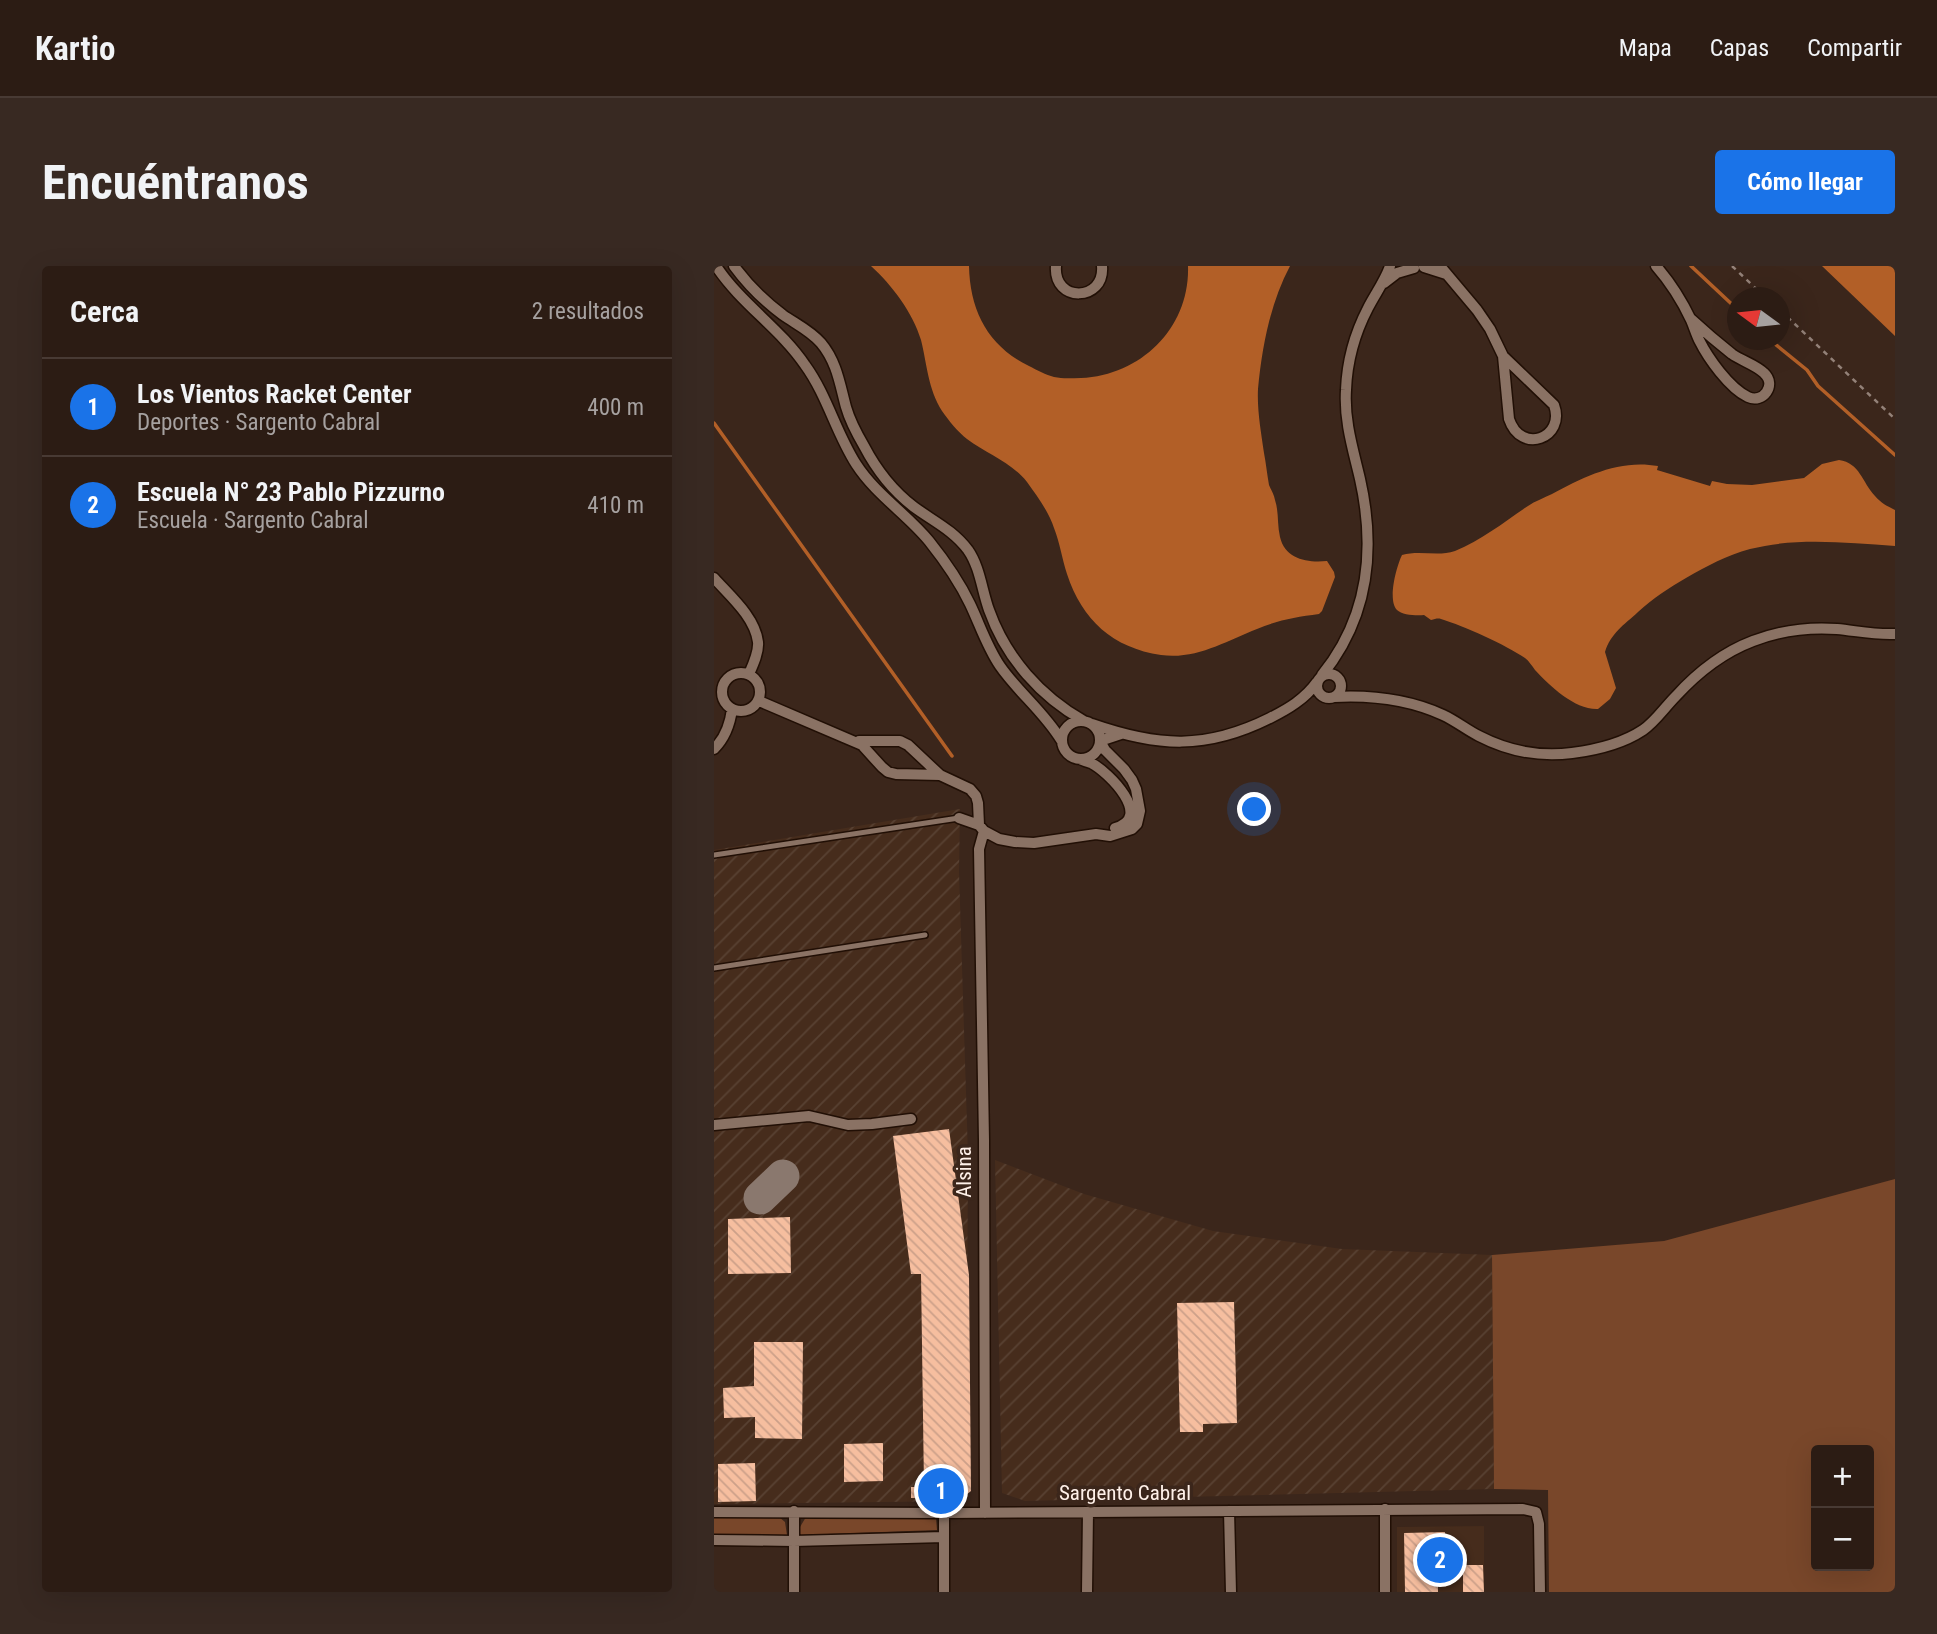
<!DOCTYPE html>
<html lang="es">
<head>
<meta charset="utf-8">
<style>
  body { margin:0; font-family:"Roboto Condensed",sans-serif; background:#382922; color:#f1f3f6 }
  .controls { position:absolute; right:21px; bottom:21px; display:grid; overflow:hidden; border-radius:7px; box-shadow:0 7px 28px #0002 }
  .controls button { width:63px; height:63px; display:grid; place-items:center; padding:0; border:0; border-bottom:2px solid #483a34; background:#2c1c14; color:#f1f3f6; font:35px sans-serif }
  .compass { position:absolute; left:1013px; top:21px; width:63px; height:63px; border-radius:50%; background:#2c1c14; box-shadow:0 7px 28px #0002; rotate:285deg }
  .you { position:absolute; left:541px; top:544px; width:24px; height:24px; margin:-18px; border:5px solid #fff; border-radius:50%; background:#1a73e8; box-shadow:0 0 0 10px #1a73e833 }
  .badge { display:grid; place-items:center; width:46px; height:46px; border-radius:50%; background:#1a73e8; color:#fff; font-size:23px; font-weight:700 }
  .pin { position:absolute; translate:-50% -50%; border:4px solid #fff; box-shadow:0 2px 7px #0006 }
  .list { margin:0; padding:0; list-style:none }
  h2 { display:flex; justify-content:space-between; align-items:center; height:91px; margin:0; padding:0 28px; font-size:30px }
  h2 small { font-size:23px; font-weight:400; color:#a6a1a0 }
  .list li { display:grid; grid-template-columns:46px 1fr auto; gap:21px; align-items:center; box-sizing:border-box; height:98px; padding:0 28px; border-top:2px solid #483a34 }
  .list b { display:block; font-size:26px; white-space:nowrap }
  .list p { margin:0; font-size:23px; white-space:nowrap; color:#a6a1a0 }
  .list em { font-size:23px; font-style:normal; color:#a6a1a0 }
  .map { position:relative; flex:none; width:1181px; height:1326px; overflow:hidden; border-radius:7px }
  header { display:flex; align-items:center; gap:42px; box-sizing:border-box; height:98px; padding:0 35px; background:#2c1c14; border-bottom:2px solid #483a34 }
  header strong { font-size:33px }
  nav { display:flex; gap:38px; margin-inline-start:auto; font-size:24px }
  .intro { display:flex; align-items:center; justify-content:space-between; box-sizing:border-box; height:168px; padding:0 42px }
  h1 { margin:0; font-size:49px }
  .button { padding:18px 32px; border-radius:7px; background:#1a73e8; color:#fff; font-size:24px; font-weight:700 }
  main { display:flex; gap:42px; padding:0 42px }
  aside { flex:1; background:#2c1c14; border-radius:7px; box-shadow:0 7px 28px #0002 }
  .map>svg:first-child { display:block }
  .built { fill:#462c1c }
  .industrial { fill:url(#industrial-furrows) }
  .green { fill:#79472a; fill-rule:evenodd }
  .water { fill:#b25f27 }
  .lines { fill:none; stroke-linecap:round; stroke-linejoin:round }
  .stream { stroke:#b25f27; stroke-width:3.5 }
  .taxiway { stroke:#8a786e; stroke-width:33 }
  .building { fill:url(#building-back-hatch) }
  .service-casing { stroke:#210f05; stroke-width:8 }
  .minor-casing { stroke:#210f05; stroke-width:13 }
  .path { stroke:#938178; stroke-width:2.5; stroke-dasharray:5 5; stroke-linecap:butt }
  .service { stroke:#8a7264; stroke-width:5 }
  .minor { stroke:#8a7264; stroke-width:10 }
  .labels { text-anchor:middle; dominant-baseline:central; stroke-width:7; stroke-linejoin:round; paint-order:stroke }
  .street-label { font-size:21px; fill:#fff1e9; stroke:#3b261b }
</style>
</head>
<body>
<header>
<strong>Kartio</strong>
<nav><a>Mapa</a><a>Capas</a><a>Compartir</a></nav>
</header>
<div class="intro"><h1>Encuéntranos</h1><a class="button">Cómo llegar</a></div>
<main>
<aside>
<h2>Cerca<small>2 resultados</small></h2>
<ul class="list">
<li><span class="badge">1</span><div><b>Los Vientos Racket Center</b><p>Deportes · Sargento Cabral</p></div><em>400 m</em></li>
<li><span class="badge">2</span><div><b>Escuela N° 23 Pablo Pizzurno</b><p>Escuela · Sargento Cabral</p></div><em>410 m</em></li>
</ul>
</aside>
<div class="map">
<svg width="1181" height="1326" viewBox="0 0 1181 1326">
  <defs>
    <pattern id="industrial-furrows" width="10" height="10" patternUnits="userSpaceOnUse" patternTransform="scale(1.75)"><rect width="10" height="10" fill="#462c1c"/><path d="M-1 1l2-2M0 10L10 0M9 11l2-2" fill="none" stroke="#584132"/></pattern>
    <pattern id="building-back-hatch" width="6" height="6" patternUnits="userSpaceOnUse" patternTransform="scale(1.75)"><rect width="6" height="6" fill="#f6be9f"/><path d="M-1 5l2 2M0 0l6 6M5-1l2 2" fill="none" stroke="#cca089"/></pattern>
  </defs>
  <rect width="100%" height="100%" fill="#3b261b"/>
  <path class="built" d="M770,1260V1326H683V1261Z"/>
  <path class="industrial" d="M246,543L245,606L254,890L252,1235L0,1238V584Z
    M281,894L370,928L499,965L628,983L778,989L780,1223L311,1235L288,1227Z"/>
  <path class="green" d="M1181,913V1326H835L834,1224L780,1223L778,989L950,975ZM1102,1184H1155V1300H1102Z
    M65,1251L71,1256L73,1269L0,1272V1252Z
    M92,1251L222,1252L223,1264L86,1269V1261Z"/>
  <path class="water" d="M157,0H255C256,45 274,80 315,100C323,104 332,109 340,111C349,113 358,112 367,112C428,109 476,61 474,0H576C556,38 548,81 544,123C543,144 547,166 550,187C552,197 553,208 555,219C557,224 560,228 561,234C565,246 563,258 566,271C571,293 593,297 613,295L620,306L621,311L608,345L605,348C582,351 564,354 543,363C512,375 482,394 447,389C399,382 368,354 353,308C348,293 346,277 340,262C335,246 323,230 313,216C297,196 273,188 253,173C244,166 235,155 228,145C214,123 213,98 207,74C199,47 178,19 157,0Z
    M1108,0H1181V70Z
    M1125,194C1146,197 1148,216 1161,230C1167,237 1173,240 1181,244V280C1134,277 1083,271 1036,283C1013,289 993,300 972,312C955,322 939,332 924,346C910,359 897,367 891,386L902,422L896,433L884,443C861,444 836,420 821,404C818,400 815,395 811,392C792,379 750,360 727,353C724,352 721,353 717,354L710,349C703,350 688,349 683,344C673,334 683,299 688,289C706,284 724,291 741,285C768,274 790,256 814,240C821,235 830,232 838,228C871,210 906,193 944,200L943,204L996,220L998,215L1013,218L1038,219L1090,212L1108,198Z"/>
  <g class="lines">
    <path class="stream" d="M977,0L1024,44
      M1056,74L1093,104L1104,120L1181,189
      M0,157L238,490"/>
    <path class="taxiway" d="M46,932L69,910"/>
  </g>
  <path class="building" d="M235,863L255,1009L257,1225L247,1233L197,1232V1221H210L207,1008H197L179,870Z
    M76,951L77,1007L14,1008V953Z
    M520,1036L523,1157L489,1158V1166H466L463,1037Z
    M40,1076H89L88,1173L41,1172V1151L10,1152L9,1122L40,1120Z
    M169,1177V1215L130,1216V1178Z
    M41,1197L42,1235L4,1236V1198Z
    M731,1266V1293H724V1326H691L690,1267Z
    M749,1299H769L770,1326H749Z"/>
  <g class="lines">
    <defs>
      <path id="service" d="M0,589L245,552
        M0,702L211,669"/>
      <path id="minor" d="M2,0C27,38 66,62 91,99C113,129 122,167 142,198C162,229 193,248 215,275C231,295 245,315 256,338C266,359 273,381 286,400C304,426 330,446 347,474
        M20,0C34,19 50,35 69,49C82,58 97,65 107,77C123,96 126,119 132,141C136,155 143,168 150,180C162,203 179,225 200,241C219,255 239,264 254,284C266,301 268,325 275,344C292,392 327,431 370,455
        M342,0C339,37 391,36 388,0
        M726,0L763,44L776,63L789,90L840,139C852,172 807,189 795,153L789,90
        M942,0C956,16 968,35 977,54C980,61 982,68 985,74C994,92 1015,122 1034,131C1049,138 1063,119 1050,107C1042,99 1028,95 1018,88C1004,77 990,65 977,53
        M710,1L732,8
        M670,17L683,7L700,2
        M0,312C16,330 41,351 44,376C45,386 39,399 35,408
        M8 426a19 19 0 1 1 38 0a19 19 0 1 1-38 0Z
        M603 420a12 12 0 1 1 24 0a12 12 0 1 1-24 0Z
        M608,409C655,351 662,284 646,213C639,183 630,155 632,124C633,96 641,67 654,42C661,28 671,15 676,0
        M620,431C657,429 694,433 729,449C742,455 753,464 765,470C794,485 827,491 858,487C882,484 908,478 929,464C941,456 951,441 962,430C983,407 1010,386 1039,375C1065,365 1095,361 1123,363C1143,365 1161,369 1181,368
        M45,435L148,479L168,501L174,506L182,508L226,509
        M348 474a19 19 0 1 1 38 0a19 19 0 1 1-38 0Z
        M378,458C444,481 492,484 556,452C574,443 591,433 603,416
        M145,475H186L194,479L226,509L256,523L262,530L264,537L265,559
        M0,483C11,472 16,459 18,443
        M366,493C367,494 376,497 377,497C395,506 440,552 401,562
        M245,552L265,559L270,565L285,573L301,576L320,577L382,568L396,570L418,563L423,558L426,545L422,523L418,514L410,503L391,484L386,475L407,468
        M270,565L265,583L270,874L271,1247
        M0,859L95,850L134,859L158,858L197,853
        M671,1243V1326
        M80,1245V1326
        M515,1245L517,1326
        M0,1246L230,1247L809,1243L822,1246L825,1258L826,1326
        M230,1247V1326
        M0,1274L80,1275L230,1271
        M373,1326L374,1246"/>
    </defs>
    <use href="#service" class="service-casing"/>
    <use href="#minor" class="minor-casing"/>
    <path class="path" d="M1018,0L1052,32
      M1066,44L1181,153"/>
    <use href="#service" class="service"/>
    <use href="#minor" class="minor"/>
  </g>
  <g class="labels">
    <g class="street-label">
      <text transform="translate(250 906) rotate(-90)">Alsina</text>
      <text x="411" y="1227">Sargento Cabral</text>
    </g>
  </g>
</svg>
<div class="controls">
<button>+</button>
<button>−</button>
</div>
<svg class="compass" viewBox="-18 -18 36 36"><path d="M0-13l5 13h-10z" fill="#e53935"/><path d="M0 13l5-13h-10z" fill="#a6a1a0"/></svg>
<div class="you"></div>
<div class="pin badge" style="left:227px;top:1225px">1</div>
<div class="pin badge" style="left:726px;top:1294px">2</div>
</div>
</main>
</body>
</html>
